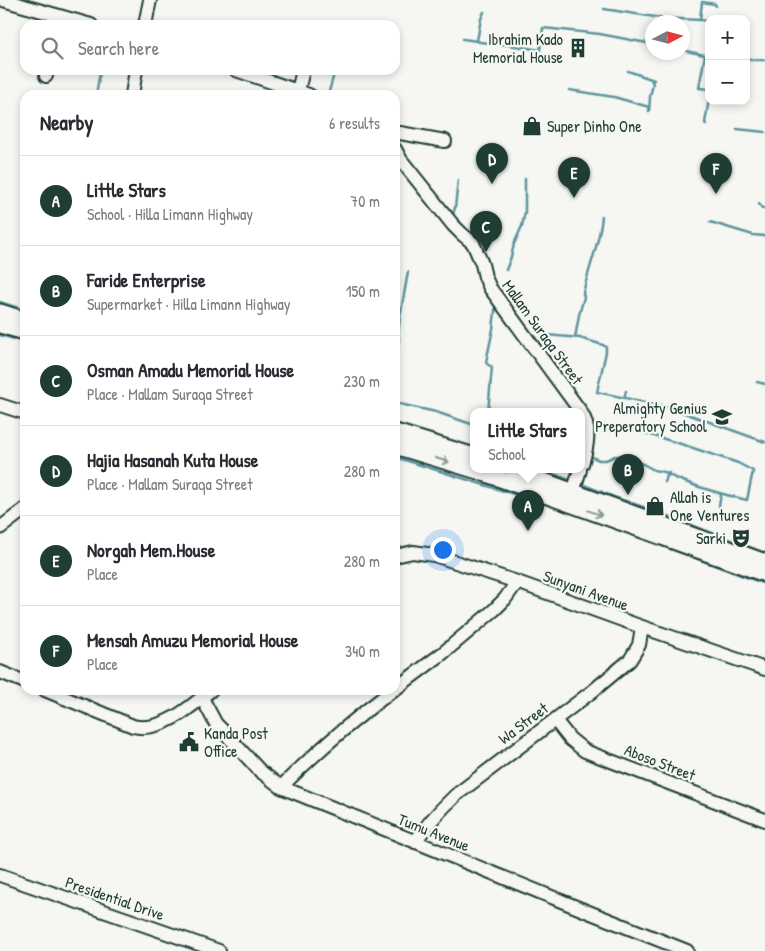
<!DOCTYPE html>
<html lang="en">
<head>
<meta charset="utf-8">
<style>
  body { margin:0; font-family:"Patrick Hand",sans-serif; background:#f7f7f7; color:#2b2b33 }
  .controls { position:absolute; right:15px; top:15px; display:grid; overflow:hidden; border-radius:10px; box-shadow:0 2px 8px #0003 }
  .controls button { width:45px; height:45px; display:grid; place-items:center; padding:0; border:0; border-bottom:1px solid #e1e1e2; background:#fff; color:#2b2b33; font:25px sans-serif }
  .compass { position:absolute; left:645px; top:15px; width:45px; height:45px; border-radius:50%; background:#fff; box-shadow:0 2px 8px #0003; rotate:84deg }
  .you { position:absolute; left:442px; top:549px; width:18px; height:18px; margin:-12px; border:4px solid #fff; border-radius:50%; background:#1a73e8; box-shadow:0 0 0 8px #1a73e833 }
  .badge { display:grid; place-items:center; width:32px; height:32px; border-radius:50%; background:#1f3d34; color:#fff; font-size:16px; font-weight:700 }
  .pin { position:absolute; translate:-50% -41px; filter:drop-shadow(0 1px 2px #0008) }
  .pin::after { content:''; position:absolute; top:26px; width:18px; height:15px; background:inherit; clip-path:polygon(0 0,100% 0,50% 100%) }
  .popup { position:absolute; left:470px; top:408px; width:115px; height:65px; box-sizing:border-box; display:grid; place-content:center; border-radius:10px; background:#fff; filter:drop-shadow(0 1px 4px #0005); font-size:16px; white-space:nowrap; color:#7c7c81 }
  .popup b { font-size:19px; color:#2b2b33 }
  .popup::after { content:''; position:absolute; left:50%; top:100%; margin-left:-10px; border:10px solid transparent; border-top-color:#fff }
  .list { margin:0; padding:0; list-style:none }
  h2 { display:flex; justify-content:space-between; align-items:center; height:65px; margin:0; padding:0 20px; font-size:21px }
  h2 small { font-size:16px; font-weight:400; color:#7c7c81 }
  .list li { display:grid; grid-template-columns:32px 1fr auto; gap:15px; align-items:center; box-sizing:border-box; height:90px; padding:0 20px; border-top:1px solid #e1e1e2 }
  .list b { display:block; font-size:19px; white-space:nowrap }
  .list p { margin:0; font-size:16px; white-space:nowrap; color:#7c7c81 }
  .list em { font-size:16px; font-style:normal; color:#7c7c81 }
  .icon { flex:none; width:28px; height:28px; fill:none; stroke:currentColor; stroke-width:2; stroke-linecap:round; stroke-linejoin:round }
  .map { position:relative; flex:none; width:765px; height:951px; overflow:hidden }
  .search { position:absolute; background:#fff; box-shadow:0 2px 8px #0003; left:20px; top:20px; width:380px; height:55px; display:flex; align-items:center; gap:12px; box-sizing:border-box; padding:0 18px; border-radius:15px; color:#7c7c81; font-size:19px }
  .panel { position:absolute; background:#fff; box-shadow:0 2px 8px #0003; left:20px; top:90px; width:380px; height:605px; border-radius:15px }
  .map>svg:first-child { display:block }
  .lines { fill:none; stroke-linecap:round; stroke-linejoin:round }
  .stream { stroke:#5d95a0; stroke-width:2.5 }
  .minor-casing { stroke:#1f3d34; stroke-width:16 }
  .major-casing { stroke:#1f3d34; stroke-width:19 }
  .minor { stroke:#f6f6f2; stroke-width:12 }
  .major { stroke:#f6f6f2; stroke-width:15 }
  .oneway { stroke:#8a9a93 }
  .labels { text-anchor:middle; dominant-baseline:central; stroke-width:4.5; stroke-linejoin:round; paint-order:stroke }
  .poi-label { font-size:16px; fill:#1f3d34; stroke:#f6f6f2; text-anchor:end }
  .street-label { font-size:16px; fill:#1f3d34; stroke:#f6f6f2 }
</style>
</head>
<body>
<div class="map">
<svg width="765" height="951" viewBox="0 0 765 951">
  <rect width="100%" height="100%" fill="#f6f6f2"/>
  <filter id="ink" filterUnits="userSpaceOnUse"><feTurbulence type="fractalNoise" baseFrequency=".02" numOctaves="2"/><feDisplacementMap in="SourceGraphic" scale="10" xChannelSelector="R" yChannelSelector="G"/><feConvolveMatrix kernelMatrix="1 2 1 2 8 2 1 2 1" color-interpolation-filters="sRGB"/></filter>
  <g filter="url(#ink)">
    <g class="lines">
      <path class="stream" d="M604,9L661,18L700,20L702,2L715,4L716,6
        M700,20L709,21
        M94,22L104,25
        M463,39L477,41L480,42L509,45L540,50L543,28L600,34L652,44
        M477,41L481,19L484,12
        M682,50L709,56
        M705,55L699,88L709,89
        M746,58L755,60H765
        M256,70L296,83
        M628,71L654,80
        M313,90L324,95
        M569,90L614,97L649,107
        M96,95L100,72L99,70
        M328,95L334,74
        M649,112L650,97L653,84L651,79
        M706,124L705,123L709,99
        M737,129L765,132
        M759,204L762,208L765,209
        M452,217L455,208L458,180
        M710,222L753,235L765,236
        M506,270L511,257L514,244L522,226L525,212V179
        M0,302L25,310
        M0,335L25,342
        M533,336L540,346
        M575,338L579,315L584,297L583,293C589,267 600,242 602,216
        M539,344L541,339L547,335L580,338L603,345L606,347V352L597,392L668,407L765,442
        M395,361L399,338L398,335L400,317L408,272
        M757,382L765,384
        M624,398L626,391
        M395,403L436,412L474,425
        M488,412L492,367L487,364L486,362L493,329L496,303
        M395,423L474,447
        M590,455V456L599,460H606L615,456H619L643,464L654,470L669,473V475C694,487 721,494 747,500L753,471L738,463L681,444L634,430L628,431L607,426L593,430
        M395,457L558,508
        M543,470L572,481
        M665,482L668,473
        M579,483L614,497L652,510L765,553
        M719,506L721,494
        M636,536L765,584"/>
      <defs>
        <path id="minor" d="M3,0L91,25
          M145,25L150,0
          M236,70L309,95
          M46,76L47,70
          M132,95L136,70
          M297,95L303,70
          M395,133H400L445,141
          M395,149L401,160L453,225L462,234L473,243L482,264L485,277L490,288L581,412
          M0,405L25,413
          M582,414C591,429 587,448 582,464
          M573,492L580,470
          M0,528L25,509
          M395,556L413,552L434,555L517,582L642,627L765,669
          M0,672L25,682
          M395,689L443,653L494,610L505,599L517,582
          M45,690L133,726C161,733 191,707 211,690
          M202,698L216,724L222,730L260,771L281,787L586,911L687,951
          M555,720L570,739L585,751L765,820
          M281,787C316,752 353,720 393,690
          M415,842C427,824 441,809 456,795L594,690L630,660L639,645L642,627
          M0,875L219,951"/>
        <path id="major" d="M0,312L25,320
          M0,325L25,332
          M395,432L474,456
          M395,446L481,472L765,574
          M514,470L765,562"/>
      </defs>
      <use href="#minor" class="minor-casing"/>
      <use href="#major" class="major-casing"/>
      <use href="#minor" class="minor"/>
      <use href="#major" class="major"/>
    </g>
    <defs><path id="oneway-shaft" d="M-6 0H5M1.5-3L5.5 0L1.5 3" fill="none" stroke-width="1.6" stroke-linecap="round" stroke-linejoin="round" transform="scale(1.25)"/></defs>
    <g class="oneway">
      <use href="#oneway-shaft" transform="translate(442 460) rotate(17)"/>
      <use href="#oneway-shaft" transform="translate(595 513) rotate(20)"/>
    </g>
  </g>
  <defs>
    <symbol id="building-bare" viewBox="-9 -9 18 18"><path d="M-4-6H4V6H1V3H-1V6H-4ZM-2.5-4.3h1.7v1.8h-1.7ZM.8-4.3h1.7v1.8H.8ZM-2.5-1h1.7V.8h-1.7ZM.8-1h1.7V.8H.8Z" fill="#1f3d34" stroke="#f6f6f2" stroke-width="2.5" paint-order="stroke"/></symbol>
    <symbol id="shop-bare" viewBox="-9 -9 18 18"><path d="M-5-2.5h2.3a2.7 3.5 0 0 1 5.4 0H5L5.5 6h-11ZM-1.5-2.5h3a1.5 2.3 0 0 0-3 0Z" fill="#1f3d34" stroke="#f6f6f2" stroke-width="2.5" paint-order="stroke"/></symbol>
    <symbol id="school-bare" viewBox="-9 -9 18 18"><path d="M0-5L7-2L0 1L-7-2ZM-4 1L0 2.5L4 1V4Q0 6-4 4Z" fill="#1f3d34" stroke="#f6f6f2" stroke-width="2.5" paint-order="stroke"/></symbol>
    <symbol id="theatre-bare" viewBox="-9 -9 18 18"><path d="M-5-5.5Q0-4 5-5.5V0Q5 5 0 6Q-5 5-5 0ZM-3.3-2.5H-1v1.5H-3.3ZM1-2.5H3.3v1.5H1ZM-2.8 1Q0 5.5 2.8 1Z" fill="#1f3d34" stroke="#f6f6f2" stroke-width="2.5" paint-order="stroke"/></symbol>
    <symbol id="civic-bare" viewBox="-9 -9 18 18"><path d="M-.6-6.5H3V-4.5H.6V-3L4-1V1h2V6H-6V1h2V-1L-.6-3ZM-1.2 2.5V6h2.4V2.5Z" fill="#1f3d34" stroke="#f6f6f2" stroke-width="2.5" paint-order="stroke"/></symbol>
  </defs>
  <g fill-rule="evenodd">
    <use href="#building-bare" x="564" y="34" width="28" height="28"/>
    <use href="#shop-bare" x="518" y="112" width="28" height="28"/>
    <use href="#school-bare" x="708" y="403" width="28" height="28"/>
    <use href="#shop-bare" x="641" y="492" width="28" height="28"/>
    <use href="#theatre-bare" x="727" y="524" width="28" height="28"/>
    <use href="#civic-bare" x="175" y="728" width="28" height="28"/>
  </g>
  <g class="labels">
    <g class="poi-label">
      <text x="563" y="39">Ibrahim Kado<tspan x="563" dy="18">Memorial House</tspan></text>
      <text x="547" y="126" text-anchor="start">Super Dinho One</text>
      <text x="707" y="408">Almighty Genius<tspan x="707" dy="18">Preperatory School</tspan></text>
      <text x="670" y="497" text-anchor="start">Allah is<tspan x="670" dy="18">One Ventures</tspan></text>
      <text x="726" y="538">Sarki</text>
      <text x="204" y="733" text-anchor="start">Kanda Post<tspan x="204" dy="18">Office</tspan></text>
    </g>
    <g class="street-label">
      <text transform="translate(543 332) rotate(54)">Mallam Suraqa Street</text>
      <text transform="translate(586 590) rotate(20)">Sunyani Avenue</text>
      <text transform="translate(523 723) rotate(-37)">Wa Street</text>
      <text transform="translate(660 762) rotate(21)">Aboso Street</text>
      <text transform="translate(434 832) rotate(22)">Tumu Avenue</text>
      <text transform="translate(115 898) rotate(19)">Presidential Drive</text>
    </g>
  </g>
</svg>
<div class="controls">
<button>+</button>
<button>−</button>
</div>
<svg class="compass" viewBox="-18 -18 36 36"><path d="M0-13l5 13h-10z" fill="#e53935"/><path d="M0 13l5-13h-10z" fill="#7c7c81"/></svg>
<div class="you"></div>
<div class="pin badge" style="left:528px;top:531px">A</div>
<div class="popup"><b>Little Stars</b>School</div>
<div class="pin badge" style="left:628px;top:495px">B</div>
<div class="pin badge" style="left:486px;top:252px">C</div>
<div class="pin badge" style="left:492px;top:184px">D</div>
<div class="pin badge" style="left:574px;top:198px">E</div>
<div class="pin badge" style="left:716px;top:194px">F</div>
<div class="search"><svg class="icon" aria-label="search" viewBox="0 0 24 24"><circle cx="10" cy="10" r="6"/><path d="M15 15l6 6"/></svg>Search here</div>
<section class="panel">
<h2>Nearby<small>6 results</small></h2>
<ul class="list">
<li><span class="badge">A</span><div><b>Little Stars</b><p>School · Hilla Limann Highway</p></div><em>70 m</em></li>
<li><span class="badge">B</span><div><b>Faride Enterprise</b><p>Supermarket · Hilla Limann Highway</p></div><em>150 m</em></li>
<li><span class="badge">C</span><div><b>Osman Amadu Memorial House</b><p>Place · Mallam Suraqa Street</p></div><em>230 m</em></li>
<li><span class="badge">D</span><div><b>Hajia Hasanah Kuta House</b><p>Place · Mallam Suraqa Street</p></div><em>280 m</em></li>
<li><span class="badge">E</span><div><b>Norgah Mem.House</b><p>Place</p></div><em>280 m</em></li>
<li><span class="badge">F</span><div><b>Mensah Amuzu Memorial House</b><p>Place</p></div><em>340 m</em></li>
</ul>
</section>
</div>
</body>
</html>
